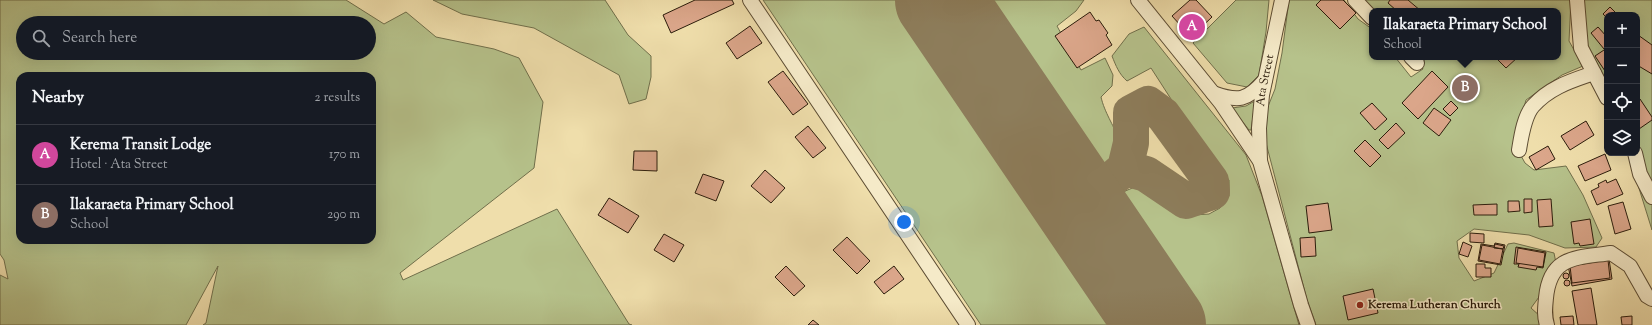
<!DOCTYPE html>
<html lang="en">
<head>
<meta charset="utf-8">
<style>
  body { margin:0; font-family:"Sorts Mill Goudy",serif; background:#242831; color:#f1f3f6 }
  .controls { position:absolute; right:12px; top:12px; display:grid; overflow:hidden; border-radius:8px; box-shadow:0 4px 16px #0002 }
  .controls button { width:36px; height:36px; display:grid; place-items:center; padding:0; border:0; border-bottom:1px solid #363941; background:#171b24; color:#f1f3f6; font:20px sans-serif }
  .you { position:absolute; left:904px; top:222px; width:14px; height:14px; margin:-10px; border:3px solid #fff; border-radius:50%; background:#1a73e8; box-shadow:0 0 0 6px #1a73e833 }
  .badge { display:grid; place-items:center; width:26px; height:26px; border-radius:50%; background:#c59692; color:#fff; font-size:13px; font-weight:700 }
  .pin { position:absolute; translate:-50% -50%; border:2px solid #fff; box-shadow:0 1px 4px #0006 }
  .popup { position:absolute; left:1369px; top:8px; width:192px; height:52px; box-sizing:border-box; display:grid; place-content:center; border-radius:8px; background:#171b24; filter:drop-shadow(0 1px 3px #0005); font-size:13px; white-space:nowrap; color:#9ea1a6 }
  .popup b { font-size:15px; color:#f1f3f6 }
  .popup::after { content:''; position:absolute; left:50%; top:100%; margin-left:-8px; border:8px solid transparent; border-top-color:#171b24 }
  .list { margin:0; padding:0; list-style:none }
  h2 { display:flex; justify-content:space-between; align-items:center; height:52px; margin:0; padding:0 16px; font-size:17px }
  h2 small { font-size:13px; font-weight:400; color:#9ea1a6 }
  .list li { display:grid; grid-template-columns:26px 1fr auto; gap:12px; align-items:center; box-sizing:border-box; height:60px; padding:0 16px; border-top:1px solid #363941 }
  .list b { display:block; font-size:15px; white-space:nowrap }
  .list p { margin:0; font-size:13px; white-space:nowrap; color:#9ea1a6 }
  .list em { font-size:13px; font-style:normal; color:#9ea1a6 }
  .icon { flex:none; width:22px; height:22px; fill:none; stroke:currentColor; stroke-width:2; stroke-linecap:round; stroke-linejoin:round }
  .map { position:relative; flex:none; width:1652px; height:325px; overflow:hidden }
  .search { position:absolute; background:#171b24; box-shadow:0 4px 16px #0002; left:16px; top:16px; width:360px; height:44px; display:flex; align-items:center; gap:10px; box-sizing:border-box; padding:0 14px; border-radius:22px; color:#9ea1a6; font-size:15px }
  .panel { position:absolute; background:#171b24; box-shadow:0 4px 16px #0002; left:16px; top:72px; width:360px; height:172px; border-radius:12px }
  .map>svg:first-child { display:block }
  .green { fill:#b6c28b; stroke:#706f4b; fill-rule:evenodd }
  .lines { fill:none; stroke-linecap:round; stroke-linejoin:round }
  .taxiway { stroke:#8d7d5b; stroke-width:36 }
  .runway { stroke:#8d7d5b; stroke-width:90 }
  .building { fill:#dba68a; stroke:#2b1c0b }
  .minor-casing { stroke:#5c4c33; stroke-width:16 }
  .minor { stroke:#f5eac8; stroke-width:14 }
  .poi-dot { fill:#8f2418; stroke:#f5eac8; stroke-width:1.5 }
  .labels { text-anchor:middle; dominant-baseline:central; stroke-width:3; stroke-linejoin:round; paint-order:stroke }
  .street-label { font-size:12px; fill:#2b1c0b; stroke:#f5eac8 }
  .poi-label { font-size:12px; font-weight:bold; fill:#2b1c0b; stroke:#f5eac8; text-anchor:start }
</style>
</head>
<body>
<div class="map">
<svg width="1652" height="325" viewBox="0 0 1652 325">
  <rect width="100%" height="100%" fill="#efdeab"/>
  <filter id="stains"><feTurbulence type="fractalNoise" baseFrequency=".005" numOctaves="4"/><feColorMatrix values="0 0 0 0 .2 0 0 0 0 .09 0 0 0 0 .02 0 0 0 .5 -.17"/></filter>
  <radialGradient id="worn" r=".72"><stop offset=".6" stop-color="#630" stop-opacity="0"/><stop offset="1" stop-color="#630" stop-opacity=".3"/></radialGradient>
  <path class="green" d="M0,0H346L384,24L406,12L436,37L494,49L519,58L543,102L534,168L400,273L403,280L557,209L629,324L632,325H203L206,323L218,266L186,325H0V275L8,279L4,260L0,254ZM23,23H369V53H23ZM20,76H372V240H20Z
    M433,0H605L628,35L651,56V77L646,99L629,104L619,75L534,28L462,14Z
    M763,0H920L1103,272L1143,325H981Z
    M956,0H1084L1076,11L1057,26L1081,70L1105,58L1113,75L1112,86L1101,97C1108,128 1138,148 1103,173C1091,182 1079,173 1069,166Z
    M1236,0H1269L1266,32L1259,75L1247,87L1227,83L1193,43Z
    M1289,0H1344L1358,19L1372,29V57H1395L1411,77L1423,69L1417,57H1558V11H1373L1362,0H1571L1569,41L1583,66L1562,75L1526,100L1514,143L1525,163L1534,170L1566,166L1583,195L1602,238L1596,247L1565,248L1529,235L1474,229L1457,241L1459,258L1474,281L1494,273L1508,244L1514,243L1554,253L1556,263L1544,279L1539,297L1531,308L1541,317L1544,325H1316L1307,300L1266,143L1267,109L1275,89L1282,53Z
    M1583,0H1652V230L1628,153H1637V15H1607V87L1586,43Z
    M1144,27L1246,155L1262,196L1299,325H1173L1117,238L1109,217L1113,201L1123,192L1137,186L1151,193L1179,213L1194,215L1209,214L1220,208L1229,196V180L1209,158L1151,68L1127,81C1119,74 1116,66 1112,56L1129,34Z
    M1253,102H1255L1251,130H1249L1232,108L1246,106Z"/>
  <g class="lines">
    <path class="taxiway" d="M1080,207L1125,168L1131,143V113L1148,104L1163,115L1211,181L1212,192L1186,201L1146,174L1125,168"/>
    <path class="runway" d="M940,0L1161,325"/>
  </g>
  <path class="building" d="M695,0H732L734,4L671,33L663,15Z
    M1190,0H1196L1212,17L1191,37L1172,16Z
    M1321,0H1343L1356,13L1340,29L1316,5Z
    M1390,0H1408L1421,11H1397L1388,3Z
    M1610,7L1618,15H1607V18L1603,14Z
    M1090,12L1096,21L1099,20L1108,33L1106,35L1112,45L1077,68L1055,36Z
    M750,26L762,43L737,59L726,43Z
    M1598,27L1607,37V46L1604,49L1591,33Z
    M1638,35L1652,45V74L1637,65V37Z
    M1607,48V74L1595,56Z
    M1495,57H1518L1506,68Z
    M783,71L808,104L793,115L768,82Z
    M1432,71L1448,87L1418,119L1402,103Z
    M1640,99L1652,117V120L1639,129L1637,127V101Z
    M1451,101L1458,108L1450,116L1443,109Z
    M1372,103L1387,119L1375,130L1360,113Z
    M1434,108L1451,120L1439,136L1423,123Z
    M1586,121L1594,135L1570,150L1561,136Z
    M1396,123L1405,133L1388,149L1379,140Z
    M808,126L826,148L813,158L795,137Z
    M1365,140L1381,156L1370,167L1354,151Z
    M1548,146L1555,159L1536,170L1529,157Z
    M634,151H657V171L633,170Z
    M1605,154L1611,170L1585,181L1578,166Z
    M765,170L785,188L771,203L751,186Z
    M703,174L724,181L716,201L695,193Z
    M1616,179L1623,194L1597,205L1591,191L1599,187L1598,184L1606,180L1607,183Z
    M609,198L639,216L628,233L598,215Z
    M1524,199H1532V212L1524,213Z
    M1551,199L1553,226L1539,227L1537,200Z
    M1508,201H1519L1520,211L1508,212Z
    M1623,202L1631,229L1615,234L1608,206Z
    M1328,203L1332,230L1309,233L1306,206Z
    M1497,204V215H1474L1473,205Z
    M1590,219L1594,244L1580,246L1579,243L1574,244L1571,222Z
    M1470,233L1484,234V243L1470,242Z
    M664,234L684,245L674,262L654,250Z
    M847,237L870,261L857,274L833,250Z
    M1315,237L1316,256L1301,257L1300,238Z
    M1463,242L1472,246L1468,257L1459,254Z
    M1495,243L1505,245L1501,265L1478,261L1481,244L1494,246Z
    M1495,244L1504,246L1503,249L1494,248Z
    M1482,245L1503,249L1500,264L1479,260Z
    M1516,247L1546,252L1543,268L1537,267L1536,270L1518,267L1519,264H1514Z
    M1518,248L1545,253L1543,267L1516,263Z
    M1609,259L1612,279L1572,286L1568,265Z
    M1608,260L1610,278L1572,283L1570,266Z
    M1476,264H1485V268H1491V277H1476Z
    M786,266L805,286L794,296L775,277Z
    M894,266L904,279L884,294L874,282Z
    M1563 276a3 3 0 1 1 6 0a3 3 0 1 1-6 0Z
    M1564 283a3 3 0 1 1 6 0a3 3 0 1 1-6 0Z
    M1591,288L1597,325H1578L1572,291Z
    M1373,289L1378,313L1348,320L1343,296Z
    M1573,316L1574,325H1561L1560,317Z
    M1632,316V325H1622L1621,317Z
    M813,320L819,325H808Z"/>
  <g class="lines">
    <defs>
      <g id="minor">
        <path d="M750,0L968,325"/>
        <path d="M1138,0L1221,103L1260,161L1301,305L1308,325"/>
        <path d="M1355,0L1372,18"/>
        <path d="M1577,0L1581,48L1607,98"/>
        <path d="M1411,57L1417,63"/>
        <path d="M1213,93C1238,102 1247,101 1265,80"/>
        <path d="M1519,150C1521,138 1524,116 1533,106C1550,87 1571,81 1594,73"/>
        <path d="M1635,153L1640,174L1652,197"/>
        <path id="s1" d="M1260,161L1259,128L1262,95L1282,0"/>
        <path d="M1547,325C1544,315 1545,308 1546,298C1550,255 1577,258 1611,253L1630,266L1647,296L1652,299"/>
      </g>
    </defs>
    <use href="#minor" class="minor-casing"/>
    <use href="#minor" class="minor"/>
  </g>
  <circle class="poi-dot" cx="1360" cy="305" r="4"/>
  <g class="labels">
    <g class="street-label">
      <text stroke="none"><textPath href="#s1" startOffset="81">Ata Street</textPath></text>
    </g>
    <g class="poi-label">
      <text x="1368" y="305">Kerema Lutheran Church</text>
    </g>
  </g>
  <rect width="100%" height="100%" filter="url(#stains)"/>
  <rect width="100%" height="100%" fill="url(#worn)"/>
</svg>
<div class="controls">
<button>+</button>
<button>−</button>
<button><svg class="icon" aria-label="locate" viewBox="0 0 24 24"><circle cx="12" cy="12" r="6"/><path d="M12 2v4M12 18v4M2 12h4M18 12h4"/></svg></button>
<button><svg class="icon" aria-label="layers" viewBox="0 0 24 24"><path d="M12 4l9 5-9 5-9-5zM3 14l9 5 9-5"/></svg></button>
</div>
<div class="you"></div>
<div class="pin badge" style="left:1192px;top:27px;background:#d1479c">A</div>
<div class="pin badge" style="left:1465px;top:88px;background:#8d6e63">B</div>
<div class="popup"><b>Ilakaraeta Primary School</b>School</div>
<div class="search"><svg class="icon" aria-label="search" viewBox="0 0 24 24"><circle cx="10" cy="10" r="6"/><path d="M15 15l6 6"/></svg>Search here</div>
<section class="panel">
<h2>Nearby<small>2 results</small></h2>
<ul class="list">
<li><span class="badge" style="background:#d1479c">A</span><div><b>Kerema Transit Lodge</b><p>Hotel · Ata Street</p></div><em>170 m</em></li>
<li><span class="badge" style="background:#8d6e63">B</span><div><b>Ilakaraeta Primary School</b><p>School</p></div><em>290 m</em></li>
</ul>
</section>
</div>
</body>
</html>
